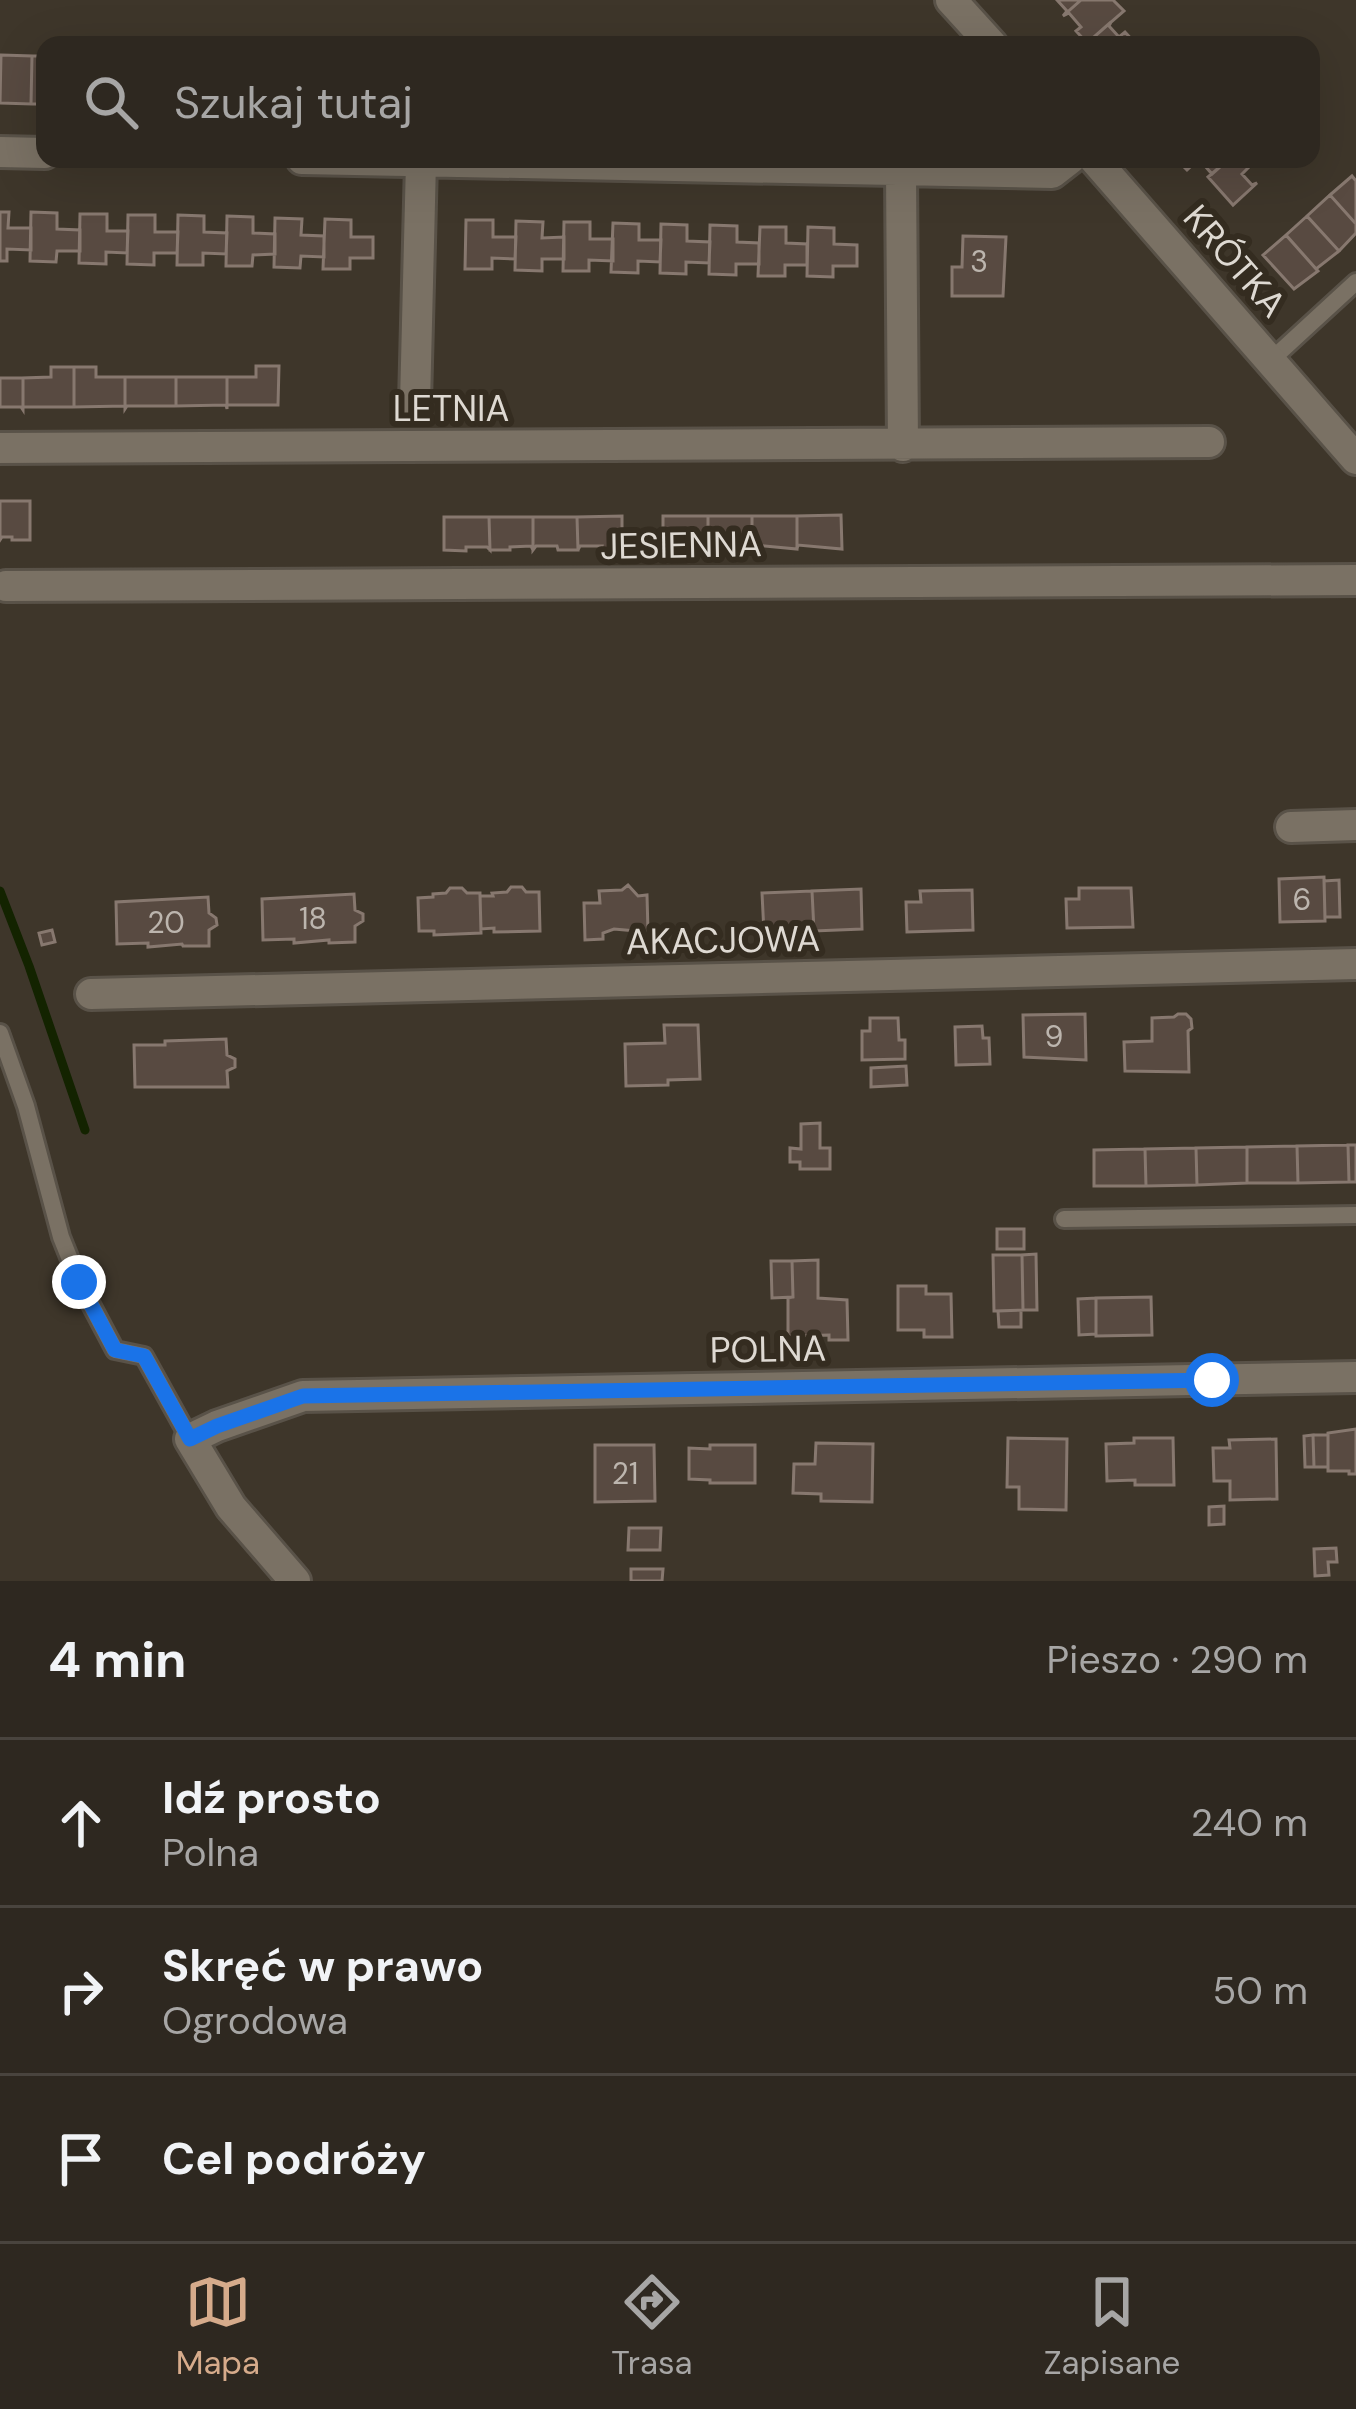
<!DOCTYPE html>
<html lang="pl">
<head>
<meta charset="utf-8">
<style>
  body { margin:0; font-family:"DM Sans",sans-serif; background:#363029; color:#f1f3f6 }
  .stop { position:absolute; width:36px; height:36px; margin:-27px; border:9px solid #1a73e8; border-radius:50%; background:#fff }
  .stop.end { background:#1a73e8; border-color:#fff; box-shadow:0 3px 12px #0008 }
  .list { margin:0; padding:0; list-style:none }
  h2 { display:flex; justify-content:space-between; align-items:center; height:156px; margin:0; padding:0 48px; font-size:51px }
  h2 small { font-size:39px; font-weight:400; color:#a7a6a5 }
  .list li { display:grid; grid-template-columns:78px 1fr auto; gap:36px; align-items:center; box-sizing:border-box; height:168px; padding:0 48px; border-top:3px solid #49443e }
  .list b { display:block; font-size:45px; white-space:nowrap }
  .list p { margin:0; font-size:39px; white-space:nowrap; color:#a7a6a5 }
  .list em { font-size:39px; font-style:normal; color:#a7a6a5 }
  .icon { flex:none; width:66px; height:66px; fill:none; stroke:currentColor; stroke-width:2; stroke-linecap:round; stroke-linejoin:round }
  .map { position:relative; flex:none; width:1356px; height:1581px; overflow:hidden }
  .search { position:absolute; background:#2e2820; box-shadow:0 12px 48px #0002; left:36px; right:36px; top:36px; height:132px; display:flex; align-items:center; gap:30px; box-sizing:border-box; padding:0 42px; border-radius:24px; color:#a7a6a5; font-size:45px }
  .sheet { height:660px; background:#2e2820 }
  nav { display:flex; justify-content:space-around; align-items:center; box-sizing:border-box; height:168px; border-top:3px solid #49443e; background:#2e2820; font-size:33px; color:#a7a6a5 }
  nav a { display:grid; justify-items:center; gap:6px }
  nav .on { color:#d6ab8b }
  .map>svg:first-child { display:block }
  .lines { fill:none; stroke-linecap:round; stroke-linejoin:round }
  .stream { stroke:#132300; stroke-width:9 }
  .building { fill:#584a41; stroke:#87786f; stroke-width:3 }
  .service-casing { stroke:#595248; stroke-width:22 }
  .minor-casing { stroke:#595248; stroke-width:36 }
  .service { stroke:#7a7164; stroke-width:16 }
  .minor { stroke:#7a7164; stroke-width:30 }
  .route { stroke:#1a73e8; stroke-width:15 }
  .labels { text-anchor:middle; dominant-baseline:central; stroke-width:12; stroke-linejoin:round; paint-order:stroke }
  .number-label { font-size:30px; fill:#bcb5ae }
  .street-label { font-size:36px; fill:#ded9d2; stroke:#342c20 }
</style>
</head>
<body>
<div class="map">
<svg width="1356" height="1581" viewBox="0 0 1356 1581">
  <rect width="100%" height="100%" fill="#3e362a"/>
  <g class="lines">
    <path class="stream" d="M0,891L29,966L85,1130"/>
  </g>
  <path class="building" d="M1057,0H1081L1063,16L1067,11Z
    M1081,0H1113L1124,11L1087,43L1076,31L1081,27L1069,13L1063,16Z
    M1111,22L1109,26L1119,37L1125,32L1137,45H1089L1087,43Z
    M1,55L32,56L31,104L0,103Z
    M32,56H45V104H31Z
    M1176,159H1229L1212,174L1199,159L1187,170Z
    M1229,159H1239L1248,168L1242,174L1252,185L1257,183L1233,205L1208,177Z
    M1352,176L1356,181V224L1330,195Z
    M1330,195L1356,224V233L1339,251L1307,216Z
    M0,212H9L8,228H31V250L7,249V261H0Z
    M31,212L57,213V229L80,230V251H57L56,262L30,261Z
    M80,214H107V231H128L127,253L106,252V264L79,263Z
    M128,215H155V232H178L177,253H154V265L127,264Z
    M178,215L204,216V232L227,233L226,254L203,253V265H177Z
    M227,216L253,217V233L275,234V254L253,255L252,266H226Z
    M1307,216L1339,251L1316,269L1286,235Z
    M275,218L302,219L301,235L324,236V257L301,256L300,268L274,267Z
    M325,219L351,220V237H373V258H350V269H323Z
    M466,220H493V237H516L515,259L492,258V269H465Z
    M516,221L543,222L542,238L564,237V259H542V271L515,270Z
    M564,222H590V239H613V261L589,260V271H563Z
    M613,223L639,224V240H661L660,262L638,261V273L611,272Z
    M661,224L687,225V241L710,242L709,263L686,262V274L660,273Z
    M710,225L737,226V242L759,243V264H736V275L709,274Z
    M760,227H786V243L807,244V265H785V276H758Z
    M808,227L834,228V244L857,245V266H833V277L807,276Z
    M1286,235L1318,271L1294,289L1263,255Z
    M963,236L1006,237L1003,296H952V267H962Z
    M256,366H279L278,405H227V409V377H256Z
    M51,367H74V407H23V410V378L51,377Z
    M74,367H96V377H125V406L74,407Z
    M125,377H176V406H127L125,409Z
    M176,377H227V409L226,405L176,406Z
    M0,378H23V410L21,407H0Z
    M0,501H30V540H12V537H2L0,540Z
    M841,515L842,549L798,545L797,549V516Z
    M622,516V550H601L602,546H580L578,550L577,517Z
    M663,516H708V549L706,546L663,549Z
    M708,516H752V549L750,545L708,549Z
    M752,516H797V549L754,545L752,549Z
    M444,517H489L490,550L487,547H466V551L444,550Z
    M489,517H533V550L531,546L510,547V550H490Z
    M533,517H577L578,550H558L557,546H536L533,550Z
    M1324,877L1325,921L1280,922L1279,879Z
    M1339,880L1340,917H1325L1324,881Z
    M628,885L638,896L647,895L648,932L614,929L603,933V939L585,940L584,903H600L599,891L622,890Z
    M511,887H522L526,892H539L540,931L494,932V928L481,929L480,896H493L492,893L507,892Z
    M450,888H462L467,893H480L481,933L434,935V931H419L418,898L433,897V894L446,893Z
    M1079,888H1131L1133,927L1067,928L1066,899H1079Z
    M861,889L862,929L814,931L812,891Z
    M972,890L973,930L907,932L906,902H921L920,891Z
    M812,891L814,931L764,933L762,893Z
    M354,894L355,910L363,914V921L355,926V942L329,943V940L294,943V939L263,940L262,899Z
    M208,897L209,913L216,918L217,925L209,930V946H183L182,944L148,947V943L117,944L116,902Z
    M52,930L55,942L42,945L39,933Z
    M1085,1014L1086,1060L1024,1057L1023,1015Z
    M1178,1014H1186L1191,1019L1192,1028L1188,1031L1189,1072L1125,1071L1124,1042L1152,1041V1018L1174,1017Z
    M870,1018H898L899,1040H905V1059L862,1060V1031H870Z
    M664,1025H698L700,1079L668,1080V1085L626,1086L625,1044L665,1043Z
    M982,1026L983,1038H989L990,1064L956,1065L955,1027Z
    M226,1039L227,1055L235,1059V1067L227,1071L228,1087H135L134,1045H165V1041Z
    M906,1066L907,1085L871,1087V1068Z
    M820,1123V1148H830V1169H800V1162H790V1148L801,1149V1124Z
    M1348,1145L1349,1182L1298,1183L1297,1146Z
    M1348,1145H1356V1182H1349Z
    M1297,1146L1298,1183H1247V1147Z
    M1247,1147V1183L1197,1185L1196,1148Z
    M1196,1148L1197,1185L1146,1186L1145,1149Z
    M1145,1149L1146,1186H1094V1150Z
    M997,1229H1024V1249H997Z
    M1036,1254L1037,1310H1023L1022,1255Z
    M993,1255H1022L1023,1310L994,1311Z
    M818,1260V1298L847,1300L848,1340H829V1335L788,1336V1298L793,1297L792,1261Z
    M771,1261H792L793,1297L772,1298Z
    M898,1286H926V1294H951L952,1337H924V1330H898Z
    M1151,1297L1152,1335L1096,1336V1298Z
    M1096,1298V1334L1079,1335L1078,1299Z
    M1021,1310V1327H999L998,1311Z
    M1356,1429V1474H1349V1471H1328V1433Z
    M1313,1435H1328V1467H1314Z
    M1313,1435L1314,1467H1305L1304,1436Z
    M1008,1438L1067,1439L1066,1510L1019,1509V1487H1007Z
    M1134,1438H1173L1174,1485H1135V1480L1107,1481L1106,1444L1134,1443Z
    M1276,1439L1277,1499L1230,1500V1481H1214L1213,1448H1230L1229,1440Z
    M816,1443L873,1444L872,1502L821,1501V1494L793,1493L794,1464H815Z
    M595,1445H654L655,1501L595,1502Z
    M710,1445H755V1483H710V1480L689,1479V1448L710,1449Z
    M1224,1506V1524L1209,1525V1507Z
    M629,1528H661L660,1550H628Z
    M1336,1548L1337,1562H1328L1329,1575L1315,1576L1314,1549Z
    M631,1569H663L662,1581H631Z"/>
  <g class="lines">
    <defs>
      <path id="service" d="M1270,361L1356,282
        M0,1033L26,1106L61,1237L79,1282L115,1350L144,1356L190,1439
        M1064,1219L1356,1215"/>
      <path id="minor" d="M951,0L992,45
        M0,152L45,153
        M302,159L1052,173L1070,159
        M1094,159L1356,459
        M901,171L903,446
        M415,403L421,162
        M0,448L1209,442
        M6,586L1356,580
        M1291,827L1356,825
        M91,994L1356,964
        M295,1581L231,1507L190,1439L217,1426L303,1396L1356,1377"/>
    </defs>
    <use href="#service" class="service-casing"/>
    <use href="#minor" class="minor-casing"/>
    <use href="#service" class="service"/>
    <use href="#minor" class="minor"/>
  </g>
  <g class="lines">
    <path class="route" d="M79,1282L115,1350L144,1356L190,1439L217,1426L303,1396L1212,1380"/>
  </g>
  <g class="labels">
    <g class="number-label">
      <text x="979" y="261">3</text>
      <text x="1302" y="899">6</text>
      <text x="313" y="918">18</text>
      <text x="166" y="922">20</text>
      <text x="1054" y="1036">9</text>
      <text x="625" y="1473">21</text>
    </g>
    <g class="street-label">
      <text transform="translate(1235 261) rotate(49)">KRÓTKA</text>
      <text x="451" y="408">LETNIA</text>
      <text transform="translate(681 545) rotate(-1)">JESIENNA</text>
      <text transform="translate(723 940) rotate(-1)">AKACJOWA</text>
      <text transform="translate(768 1349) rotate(-1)">POLNA</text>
    </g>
  </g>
</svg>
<div class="stop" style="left:1212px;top:1380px"></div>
<div class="stop end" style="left:79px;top:1282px"></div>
<div class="search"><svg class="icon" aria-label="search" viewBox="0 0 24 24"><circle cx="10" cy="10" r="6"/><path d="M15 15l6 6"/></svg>Szukaj tutaj</div>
</div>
<section class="sheet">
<h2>4 min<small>Pieszo · 290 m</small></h2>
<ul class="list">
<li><svg class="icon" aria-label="ahead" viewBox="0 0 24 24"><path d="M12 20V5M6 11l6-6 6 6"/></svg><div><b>Idź prosto</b><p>Polna</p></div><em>240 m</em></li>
<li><svg class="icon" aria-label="right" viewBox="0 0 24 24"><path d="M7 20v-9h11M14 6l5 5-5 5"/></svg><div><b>Skręć w prawo</b><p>Ogrodowa</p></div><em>50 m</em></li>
<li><svg class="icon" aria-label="arrive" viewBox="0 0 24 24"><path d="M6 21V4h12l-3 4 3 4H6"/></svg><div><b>Cel podróży</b></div></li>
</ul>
</section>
<nav>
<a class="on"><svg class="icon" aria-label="map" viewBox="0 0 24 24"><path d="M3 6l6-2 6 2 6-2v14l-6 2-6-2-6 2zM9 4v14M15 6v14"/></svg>Mapa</a>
<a><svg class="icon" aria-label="directions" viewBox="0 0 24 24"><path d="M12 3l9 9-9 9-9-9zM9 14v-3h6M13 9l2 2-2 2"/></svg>Trasa</a>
<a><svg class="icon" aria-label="saved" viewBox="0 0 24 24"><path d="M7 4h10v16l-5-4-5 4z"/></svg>Zapisane</a>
</nav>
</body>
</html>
